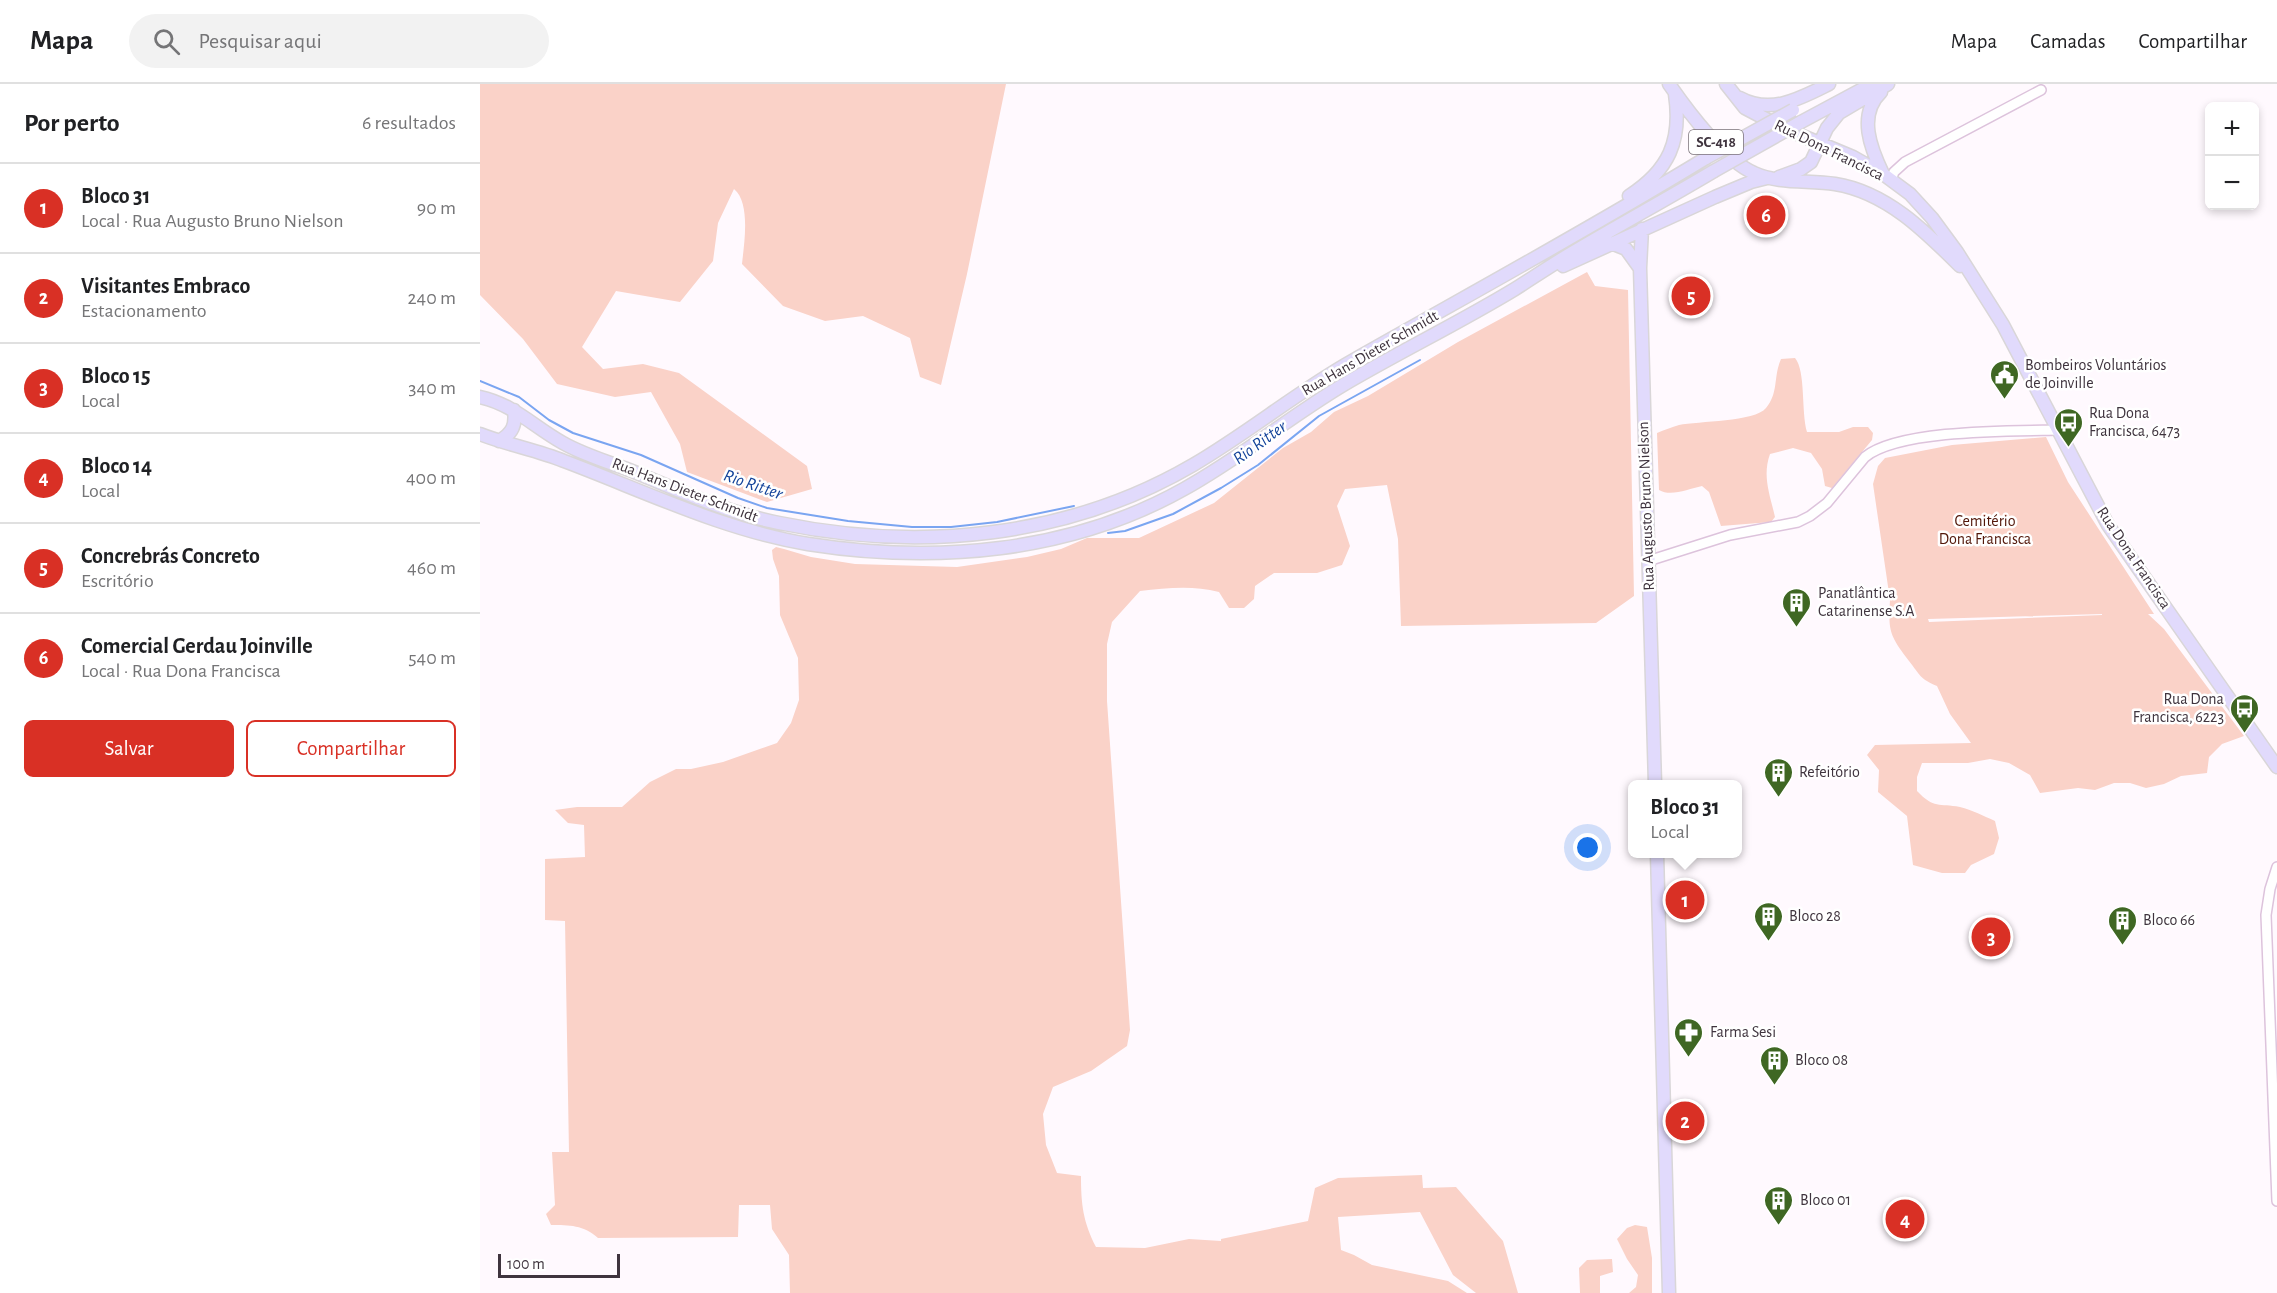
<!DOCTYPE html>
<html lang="pt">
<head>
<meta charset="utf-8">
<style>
  body { margin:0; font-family:"Alegreya Sans",sans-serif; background:#f2f2f2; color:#202124 }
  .controls { position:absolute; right:18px; top:18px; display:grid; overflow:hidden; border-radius:9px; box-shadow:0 3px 9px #0003 }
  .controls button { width:54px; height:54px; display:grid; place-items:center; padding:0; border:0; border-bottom:2px solid #e0e0e0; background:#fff; color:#202124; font:30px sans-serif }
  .scale { position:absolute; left:18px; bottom:15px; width:122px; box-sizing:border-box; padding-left:6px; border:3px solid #3f343e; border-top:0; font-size:16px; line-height:21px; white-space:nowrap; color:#3f343e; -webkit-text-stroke:4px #fff; paint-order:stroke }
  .you { position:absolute; left:1108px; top:764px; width:21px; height:21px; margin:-15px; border:4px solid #fff; border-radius:50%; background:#1a73e8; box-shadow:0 0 0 9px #1a73e833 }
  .badge { display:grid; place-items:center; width:39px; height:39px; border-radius:50%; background:#d93025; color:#fff; font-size:20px; font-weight:700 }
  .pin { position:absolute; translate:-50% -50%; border:3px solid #fff; box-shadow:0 2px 6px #0006 }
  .popup { position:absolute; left:1148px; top:696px; width:114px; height:78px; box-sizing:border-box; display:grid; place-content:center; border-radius:9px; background:#fff; filter:drop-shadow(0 2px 4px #0005); font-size:20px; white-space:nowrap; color:#757577 }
  .popup b { font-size:22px; color:#202124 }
  .popup::after { content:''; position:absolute; left:50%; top:100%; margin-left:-12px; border:12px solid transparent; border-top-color:#fff }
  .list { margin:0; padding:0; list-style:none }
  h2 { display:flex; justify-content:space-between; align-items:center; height:78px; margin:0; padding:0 24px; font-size:26px }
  h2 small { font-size:20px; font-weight:400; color:#757577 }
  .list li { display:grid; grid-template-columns:39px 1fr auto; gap:18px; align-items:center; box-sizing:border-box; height:90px; padding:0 24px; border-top:2px solid #e0e0e0 }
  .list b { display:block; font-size:22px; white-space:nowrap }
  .list p { margin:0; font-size:20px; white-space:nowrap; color:#757577 }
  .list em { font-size:20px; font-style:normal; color:#757577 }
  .actions { display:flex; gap:12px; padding:18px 24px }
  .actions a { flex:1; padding:14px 0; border:2px solid #d93025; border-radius:9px; text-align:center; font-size:21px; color:#d93025 }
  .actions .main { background:#d93025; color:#fff }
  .icon { flex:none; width:33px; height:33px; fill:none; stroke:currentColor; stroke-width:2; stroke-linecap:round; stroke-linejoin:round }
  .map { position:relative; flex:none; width:1797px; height:1209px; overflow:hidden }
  header { display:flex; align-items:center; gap:36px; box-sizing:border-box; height:84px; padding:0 30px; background:#fff; border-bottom:2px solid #e0e0e0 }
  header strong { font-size:28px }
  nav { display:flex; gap:33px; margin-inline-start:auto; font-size:21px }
  .search { width:420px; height:54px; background:#f2f2f2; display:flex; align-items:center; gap:15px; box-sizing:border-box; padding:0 21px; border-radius:33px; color:#757577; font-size:22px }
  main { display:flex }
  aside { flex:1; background:#fff }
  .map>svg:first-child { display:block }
  .green { fill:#fad2c8; fill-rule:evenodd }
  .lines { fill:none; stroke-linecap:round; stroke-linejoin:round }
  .stream { stroke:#7aa5f1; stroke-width:2 }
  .minor-casing { stroke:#ddc3dc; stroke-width:12 }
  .major-casing { stroke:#d9d6d8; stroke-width:15 }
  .minor { stroke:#fff; stroke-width:9 }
  .major { stroke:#e1dafc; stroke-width:12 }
  .major-bridge-casing { stroke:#d9d6d8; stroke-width:15; stroke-linecap:butt }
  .major-bridge { stroke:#e1dafc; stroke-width:12 }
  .labels { text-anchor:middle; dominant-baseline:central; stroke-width:5; stroke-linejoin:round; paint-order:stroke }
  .shield { fill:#fff; stroke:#797178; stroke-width:1.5 }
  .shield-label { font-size:15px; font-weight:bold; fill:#3f343e }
  .street-label { font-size:16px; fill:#3f343e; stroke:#fff }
  .poi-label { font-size:16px; fill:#3f343e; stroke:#fff; text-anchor:start }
  .park-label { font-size:16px; fill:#521709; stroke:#fff }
  .water-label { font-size:18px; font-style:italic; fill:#124299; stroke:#fff }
</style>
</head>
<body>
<header>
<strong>Mapa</strong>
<div class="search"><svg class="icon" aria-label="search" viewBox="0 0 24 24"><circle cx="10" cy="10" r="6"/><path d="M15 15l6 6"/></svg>Pesquisar aqui</div>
<nav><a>Mapa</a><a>Camadas</a><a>Compartilhar</a></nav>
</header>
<main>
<aside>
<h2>Por perto<small>6 resultados</small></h2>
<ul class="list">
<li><span class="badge">1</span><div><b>Bloco 31</b><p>Local · Rua Augusto Bruno Nielson</p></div><em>90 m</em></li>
<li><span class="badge">2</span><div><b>Visitantes Embraco</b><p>Estacionamento</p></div><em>240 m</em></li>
<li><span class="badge">3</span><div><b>Bloco 15</b><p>Local</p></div><em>340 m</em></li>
<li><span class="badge">4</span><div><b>Bloco 14</b><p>Local</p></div><em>400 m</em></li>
<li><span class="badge">5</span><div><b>Concrebrás Concreto</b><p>Escritório</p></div><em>460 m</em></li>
<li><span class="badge">6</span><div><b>Comercial Gerdau Joinville</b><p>Local · Rua Dona Francisca</p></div><em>540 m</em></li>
</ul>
<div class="actions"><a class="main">Salvar</a><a>Compartilhar</a></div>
</aside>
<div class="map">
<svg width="1797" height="1209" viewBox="0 0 1797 1209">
  <rect width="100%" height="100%" fill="#fff9fe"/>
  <path class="green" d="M0,0H526L487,190L461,301L440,293L430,254L383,232L345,237L303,222L262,180C264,160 271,119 254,105L238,139L233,177L200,218L136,207L102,263L123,285L163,280L199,289L327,382L332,405L287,418L207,388L200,360L171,308L135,313L77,300L43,255L0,211Z
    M1107,188L1115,202L1148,206L1154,512L1116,539L921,542L918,455L907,401L865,405L857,422L870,462L862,481L837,489H794L775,502L774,515L764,524H749L739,508C712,501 687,504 660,507L632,538L627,560V617L650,946L647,962L611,987L573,1003L563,1030L566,1061L577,1089L601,1092C601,1120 603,1138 616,1163L665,1164L709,1155L741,1157V1155L828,1137L835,1104L858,1094L942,1091L943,1104L976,1103L1023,1157L1038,1209H996L973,1191L940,1128L858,1133L861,1166L874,1171L892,1181L968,1197L987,1209H310L309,1171L292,1145L290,1121H259L258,1153L118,1154C104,1141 89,1141 71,1141L66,1130L75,1121L72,1068H89L85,837L65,836V775L105,773L104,741L88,739L75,726L97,723H142L170,698L196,685H211L243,678L297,659L311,639L319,616L318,574L300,531L299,492L293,475L292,466L296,463L304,465L331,473L375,480L477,483L547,473L581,465L607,454H659L734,419L803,364L831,348L854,328L888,312L978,258Z
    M1315,274C1326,287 1321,328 1327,348H1359L1373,343H1388L1393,349L1392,356L1352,404L1345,402L1342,385L1331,369L1313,364L1290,370C1282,392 1290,411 1295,433L1291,438L1241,442L1229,408L1222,402C1208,405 1191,413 1179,406L1177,349C1184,346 1192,343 1199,341C1218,337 1275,338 1286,324C1299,308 1293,293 1301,275Z
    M1566,353L1588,398L1674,530H1668L1684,545L1764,652L1742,660L1729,673L1727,689L1701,692L1684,700L1666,704L1650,699H1634L1615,706L1598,704L1560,709L1550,691L1529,679L1510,675L1488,679H1442L1437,693V707C1454,725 1459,719 1480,723C1492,726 1504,732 1515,737L1519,754L1514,770L1491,781L1485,789H1462L1433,781L1427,732L1398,708L1399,686L1387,671L1395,661L1491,659L1470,630L1457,602C1440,595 1440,591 1429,577C1410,552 1408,548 1410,516L1393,400L1398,382L1405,374L1472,361ZM1622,531L1449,538L1448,535L1622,530Z
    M1155,1141L1167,1143L1172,1174V1209H1149L1156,1203L1158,1191L1147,1175L1137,1155L1147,1144Z
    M1132,1175L1133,1188L1120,1192V1209H1100L1099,1184L1107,1176Z"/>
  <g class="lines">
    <path class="stream" d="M0,297L39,313L69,336L93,349L161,371L258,414L287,424L368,437L432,443H471L517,438L594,422
      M628,449L645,447L693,430L741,404L778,381L839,332L940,276"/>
    <defs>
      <path id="minor" d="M1411,96L1414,88L1425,78L1561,6
        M1168,477L1250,451L1318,438L1330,432L1347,419L1385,373C1419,345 1534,347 1580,346
        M1797,783L1790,805L1786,831L1797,1117"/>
      <path id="major" d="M1189,0C1207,26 1245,77 1274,89C1298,100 1329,96 1355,100C1406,108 1445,147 1480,182
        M1246,0L1265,24L1301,43L1373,73L1403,90L1430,110L1452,134L1477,168L1523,241L1628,441L1797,683
        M1401,8C1377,31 1391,65 1403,90
        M1260,14C1291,31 1321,14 1349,0
        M1321,38L1392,0
        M1299,93L1321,85L1331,78L1347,44L1359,29L1408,0
        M1149,112C1189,86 1202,57 1195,10
        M1162,145L1160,184L1175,700
        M1131,159L1146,165L1159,183
        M1083,182L1235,113L1271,98L1287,94
        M0,313C33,320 54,343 83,359C104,371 129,378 152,387C200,407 248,429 299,439C440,468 588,454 713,381C768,349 817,308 872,277C990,210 1110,145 1226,74
        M0,350C28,361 57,366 84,377C164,407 243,446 328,460C455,480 590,469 704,405C760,374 808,334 863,301C919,268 979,239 1035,205C1054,193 1073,180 1092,169C1139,141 1187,115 1234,87
        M19,357C33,349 36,341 34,326
        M1177,770L1189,1209"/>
    </defs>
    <use href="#minor" class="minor-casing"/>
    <use href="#major" class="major-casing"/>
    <use href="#minor" class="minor"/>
    <use href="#major" class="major"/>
    <defs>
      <path id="major-bridge" d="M1226,74L1313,26
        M1234,87L1321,38"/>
    </defs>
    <use href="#major-bridge" class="major-bridge-casing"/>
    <use href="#major-bridge" class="major-bridge"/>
  </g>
  <defs>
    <symbol id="civic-pin" viewBox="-11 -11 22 30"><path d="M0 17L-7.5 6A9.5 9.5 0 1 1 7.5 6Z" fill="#3f6723" stroke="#fff"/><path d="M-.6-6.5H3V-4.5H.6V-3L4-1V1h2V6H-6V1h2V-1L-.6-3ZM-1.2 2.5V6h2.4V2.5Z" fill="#fff"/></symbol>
    <symbol id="bus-pin" viewBox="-11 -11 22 30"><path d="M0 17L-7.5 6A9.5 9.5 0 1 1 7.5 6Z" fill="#3f6723" stroke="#fff"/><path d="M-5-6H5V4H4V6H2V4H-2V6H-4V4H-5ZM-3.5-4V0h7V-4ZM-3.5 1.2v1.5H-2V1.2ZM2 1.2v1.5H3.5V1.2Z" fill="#fff"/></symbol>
    <symbol id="building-pin" viewBox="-11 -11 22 30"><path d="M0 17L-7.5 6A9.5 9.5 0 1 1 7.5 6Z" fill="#3f6723" stroke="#fff"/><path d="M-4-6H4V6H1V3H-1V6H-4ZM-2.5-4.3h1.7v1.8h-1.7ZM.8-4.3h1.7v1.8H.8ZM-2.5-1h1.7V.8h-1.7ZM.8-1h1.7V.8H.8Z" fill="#fff"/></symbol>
    <symbol id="pharmacy-pin" viewBox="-11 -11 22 30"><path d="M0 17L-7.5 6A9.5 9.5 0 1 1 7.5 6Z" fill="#3f6723" stroke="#fff"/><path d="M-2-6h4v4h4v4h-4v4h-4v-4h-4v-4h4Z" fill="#fff"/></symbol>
  </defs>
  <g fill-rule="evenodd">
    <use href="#civic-pin" x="1508" y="274" width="33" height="45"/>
    <use href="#bus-pin" x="1572" y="322" width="33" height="45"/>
    <use href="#building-pin" x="1300" y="502" width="33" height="45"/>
    <use href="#bus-pin" x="1748" y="608" width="33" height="45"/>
    <use href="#building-pin" x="1282" y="672" width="33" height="45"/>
    <use href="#building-pin" x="1272" y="816" width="33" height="45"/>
    <use href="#building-pin" x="1626" y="820" width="33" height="45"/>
    <use href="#pharmacy-pin" x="1192" y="932" width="33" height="45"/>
    <use href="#building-pin" x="1278" y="960" width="33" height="45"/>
    <use href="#building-pin" x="1282" y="1100" width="33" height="45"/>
  </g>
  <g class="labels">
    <rect class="shield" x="1209" y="46" width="54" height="24" rx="4.5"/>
    <g class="shield-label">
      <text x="1236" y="58">SC-418</text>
    </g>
    <g class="street-label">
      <text transform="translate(1349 66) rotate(26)">Rua Dona Francisca</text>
      <text transform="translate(890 269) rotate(-30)">Rua Hans Dieter Schmidt</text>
      <text transform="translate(205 406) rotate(21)">Rua Hans Dieter Schmidt</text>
      <text transform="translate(1166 422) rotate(-92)">Rua Augusto Bruno Nielson</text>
      <text transform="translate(1654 474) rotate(56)">Rua Dona Francisca</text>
    </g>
    <g class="poi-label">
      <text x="1545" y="281">Bombeiros Voluntários<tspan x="1545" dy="18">de Joinville</tspan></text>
      <text x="1609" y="329">Rua Dona<tspan x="1609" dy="18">Francisca, 6473</tspan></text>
      <text x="1338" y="509">Panatlântica<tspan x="1338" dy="18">Catarinense S.A</tspan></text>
      <text x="1744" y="615" text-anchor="end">Rua Dona<tspan x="1744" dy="18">Francisca, 6223</tspan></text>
      <text x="1319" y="688">Refeitório</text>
      <text x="1309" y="832">Bloco 28</text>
      <text x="1663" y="836">Bloco 66</text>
      <text x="1230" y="948">Farma Sesi</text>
      <text x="1315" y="976">Bloco 08</text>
      <text x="1320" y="1116">Bloco 01</text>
    </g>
    <g class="park-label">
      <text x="1505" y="437">Cemitério<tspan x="1505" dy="18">Dona Francisca</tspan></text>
    </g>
    <g class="water-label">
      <text transform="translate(780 359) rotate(-36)">Rio Ritter</text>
      <text transform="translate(273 401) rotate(19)">Rio Ritter</text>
    </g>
  </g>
</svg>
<div class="controls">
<button>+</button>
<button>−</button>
</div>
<div class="scale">100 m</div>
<div class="you"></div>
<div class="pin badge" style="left:1205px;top:816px">1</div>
<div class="popup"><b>Bloco 31</b>Local</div>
<div class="pin badge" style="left:1205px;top:1037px">2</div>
<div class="pin badge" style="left:1511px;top:853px">3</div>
<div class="pin badge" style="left:1425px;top:1135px">4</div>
<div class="pin badge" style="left:1211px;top:212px">5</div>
<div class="pin badge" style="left:1286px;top:131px">6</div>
</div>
</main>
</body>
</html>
